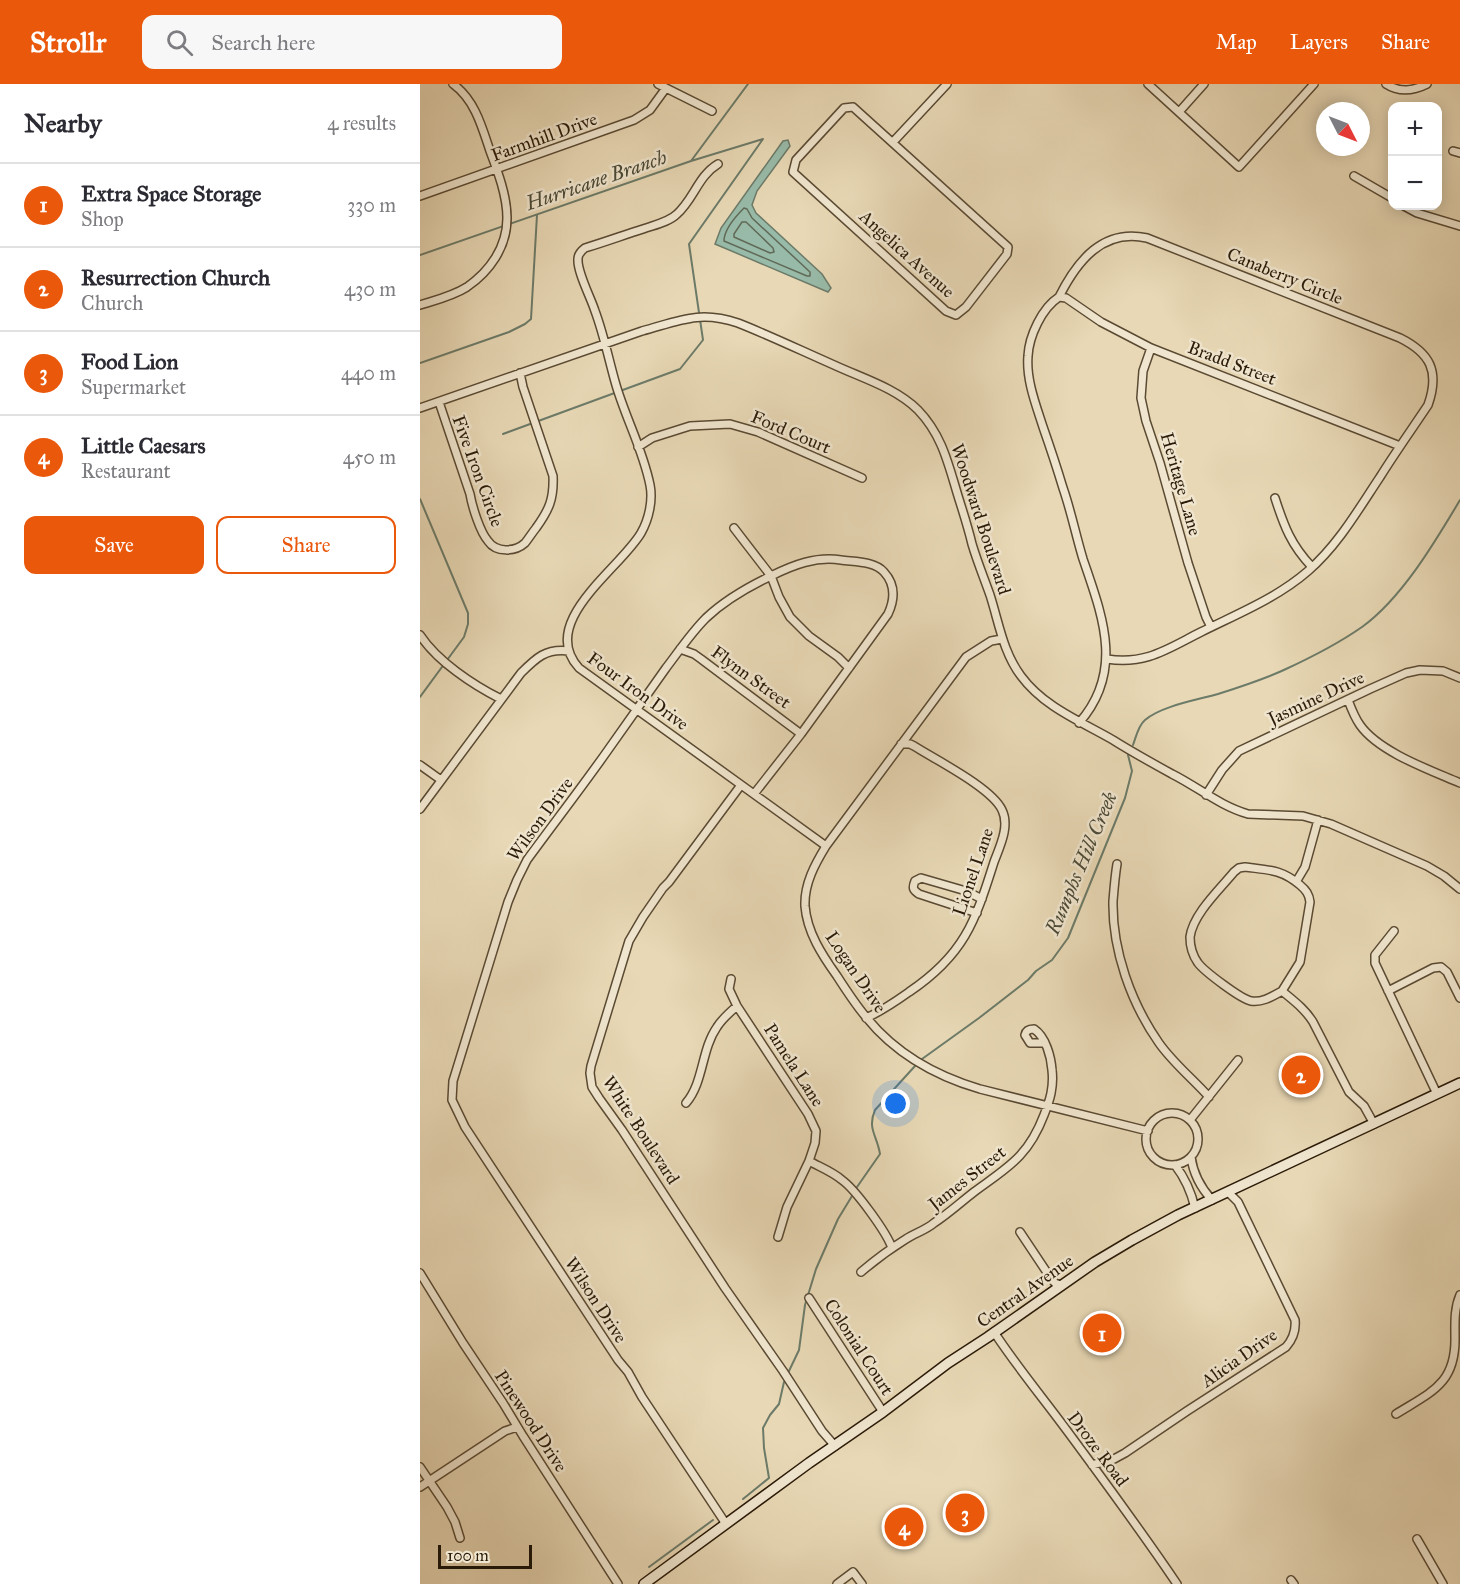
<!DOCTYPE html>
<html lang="en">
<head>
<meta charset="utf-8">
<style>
  body { margin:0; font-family:"IM FELL Great Primer",serif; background:#f7f7f7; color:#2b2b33 }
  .controls { position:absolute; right:18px; top:18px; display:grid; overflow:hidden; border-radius:12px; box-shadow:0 3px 15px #0003 }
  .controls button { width:54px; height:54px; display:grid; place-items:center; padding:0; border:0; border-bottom:2px solid #e1e1e2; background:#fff; color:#2b2b33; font:30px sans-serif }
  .compass { position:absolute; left:896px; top:18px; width:54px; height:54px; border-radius:50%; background:#fff; box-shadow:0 3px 15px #0003; rotate:132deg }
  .scale { position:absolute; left:18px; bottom:15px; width:94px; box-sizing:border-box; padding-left:6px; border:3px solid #2a1a08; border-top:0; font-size:16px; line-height:21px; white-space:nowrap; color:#2a1a08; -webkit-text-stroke:4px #f0e6cf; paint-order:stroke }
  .you { position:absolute; left:476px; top:1020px; width:21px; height:21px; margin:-15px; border:4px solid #fff; border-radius:50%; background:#1a73e8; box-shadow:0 0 0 9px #1a73e833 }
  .badge { display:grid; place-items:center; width:39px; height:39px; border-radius:50%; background:#ea580c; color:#fff; font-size:20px; font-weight:700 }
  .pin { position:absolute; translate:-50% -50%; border:3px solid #fff; box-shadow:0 2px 6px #0006 }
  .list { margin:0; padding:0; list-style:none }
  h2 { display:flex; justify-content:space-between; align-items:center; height:78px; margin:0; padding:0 24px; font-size:26px }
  h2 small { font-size:20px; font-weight:400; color:#7c7c81 }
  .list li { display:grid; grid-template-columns:39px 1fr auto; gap:18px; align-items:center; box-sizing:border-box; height:84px; padding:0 24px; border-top:2px solid #e1e1e2 }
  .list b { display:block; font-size:22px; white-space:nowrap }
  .list p { margin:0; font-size:20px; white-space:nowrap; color:#7c7c81 }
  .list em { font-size:20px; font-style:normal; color:#7c7c81 }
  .actions { display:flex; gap:12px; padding:18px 24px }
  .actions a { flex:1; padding:14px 0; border:2px solid #ea580c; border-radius:12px; text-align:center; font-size:21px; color:#ea580c }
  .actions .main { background:#ea580c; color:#fff }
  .icon { flex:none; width:33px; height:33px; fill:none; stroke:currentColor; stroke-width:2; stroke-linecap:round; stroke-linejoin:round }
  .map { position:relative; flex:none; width:1040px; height:1500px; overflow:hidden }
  header { display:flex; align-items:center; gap:36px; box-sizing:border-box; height:84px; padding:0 30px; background:#ea580c; color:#fff }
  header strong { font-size:28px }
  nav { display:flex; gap:33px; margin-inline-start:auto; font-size:21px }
  .search { width:420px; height:54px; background:#f7f7f7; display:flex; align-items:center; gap:15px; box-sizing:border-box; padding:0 21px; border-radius:12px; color:#7c7c81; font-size:22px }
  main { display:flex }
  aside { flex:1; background:#fff }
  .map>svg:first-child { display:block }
  .water { fill:#98bba9; stroke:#6c7b69; stroke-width:1.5 }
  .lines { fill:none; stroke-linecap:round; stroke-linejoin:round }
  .shore { stroke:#616a58; stroke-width:1.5 }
  .stream { stroke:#6c7b69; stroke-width:2 }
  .street-casing { stroke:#5a4a33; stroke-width:10 }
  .secondary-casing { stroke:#2a1a08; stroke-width:12 }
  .street { stroke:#f0e6cf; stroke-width:7 }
  .secondary { stroke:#f0e6cf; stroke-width:9 }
  .labels { text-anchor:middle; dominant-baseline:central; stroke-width:5; stroke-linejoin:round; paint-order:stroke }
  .street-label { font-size:18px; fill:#2a1a08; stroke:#f0e6cf }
  .water-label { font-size:20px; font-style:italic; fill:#4b4a38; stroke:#f0e6cf }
</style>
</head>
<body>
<header>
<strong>Strollr</strong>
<div class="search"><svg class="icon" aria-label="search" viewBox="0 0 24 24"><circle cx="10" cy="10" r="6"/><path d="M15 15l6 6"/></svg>Search here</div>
<nav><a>Map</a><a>Layers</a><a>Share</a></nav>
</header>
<main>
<aside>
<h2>Nearby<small>4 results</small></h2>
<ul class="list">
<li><span class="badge">1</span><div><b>Extra Space Storage</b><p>Shop</p></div><em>330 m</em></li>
<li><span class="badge">2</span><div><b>Resurrection Church</b><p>Church</p></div><em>430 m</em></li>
<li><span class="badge">3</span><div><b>Food Lion</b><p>Supermarket</p></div><em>440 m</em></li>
<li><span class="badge">4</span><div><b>Little Caesars</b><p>Restaurant</p></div><em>450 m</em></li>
</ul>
<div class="actions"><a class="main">Save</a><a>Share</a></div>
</aside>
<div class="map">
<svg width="1040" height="1500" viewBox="0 0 1040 1500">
  <rect width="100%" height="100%" fill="#e8d8b5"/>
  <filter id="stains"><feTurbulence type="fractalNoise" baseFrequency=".00333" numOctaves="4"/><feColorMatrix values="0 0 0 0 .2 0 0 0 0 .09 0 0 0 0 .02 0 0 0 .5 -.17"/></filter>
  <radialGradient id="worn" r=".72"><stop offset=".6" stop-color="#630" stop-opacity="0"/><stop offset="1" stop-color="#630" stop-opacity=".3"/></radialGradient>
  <path class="water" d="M368,56L370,62L337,107L332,121L336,129L402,190L411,204L408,208L295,160L301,144L363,57Z"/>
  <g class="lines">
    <path class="shore" d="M324,124L327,125L332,134L390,188V192H387L304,157C304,146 316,132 324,124Z
      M322,138H326L353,164L354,168L350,169L314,153V150Z"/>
    <path class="stream" d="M271,77L328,0
      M0,171L271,77L343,55L269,160L283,256L260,285L83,350
      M0,279L89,248L105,240L111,235L117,131
      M0,415L48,529V540L44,553L0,613
      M713,661C716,653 718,642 725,636C741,622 777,616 798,610C820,603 845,595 866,585C892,573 919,559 942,543C982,514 1015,458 1040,416
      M502,975L559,934L608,896L616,887L632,876L648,854L705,714L712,687L708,671
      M437,1103L460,1070C457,1051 447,1045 455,1026L495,982
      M369,1287L379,1266L385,1221L396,1185L418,1135L432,1112
      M323,1415L349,1394L344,1364L343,1344L350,1331L359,1320L364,1298
      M229,1483L293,1436"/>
    <defs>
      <path id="street" d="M238,0L292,27
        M728,0L819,83L894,0
        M966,0C980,9 993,7 1007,0
        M433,23L588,163L587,170L546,223L536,231L526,227L373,88L376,76L424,24Z
        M759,28L784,0
        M473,58L527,0
        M1033,67L1040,69
        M298,80C278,92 274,115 257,130C249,138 234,141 223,145C204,151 185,158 165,164C161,167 158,170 158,175C157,188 171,214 175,227C184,251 189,277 196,301C206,335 223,366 230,401C233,416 229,435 221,449C200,485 117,538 159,584L406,762
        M934,92L972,114
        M0,112L214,36L230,26L246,4
        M984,122L997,129L1040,142
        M639,213L646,214L681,238L731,264L980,362
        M0,221C16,216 33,212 47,203C70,187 87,163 87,134C87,112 78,88 70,67C62,43 55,16 33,0
        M731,264L723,287L721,314L726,337L740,379L768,479L786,533L791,543
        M19,318L50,410C52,422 60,448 68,457C76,469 95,468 105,459C109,454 112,449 116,444C129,426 134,415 133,392L103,303L100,289
        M0,324L222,247C259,237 279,226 318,239C351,252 382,267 414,281C442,294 476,304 498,326C522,351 528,379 538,412C543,428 548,443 552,460C557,477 564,494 570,511C579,539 583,568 601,592C624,623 660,637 693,656C712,668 732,679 752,690C778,703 800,722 828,730L883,732L911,740L1007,782L1024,792L1040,805
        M218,363L232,354L270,342L310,340L338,348L442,394
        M855,414C864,442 871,461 892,483
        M314,444L351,492L359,513L370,533L389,552L418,573L429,584
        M0,551C17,577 53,601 81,615
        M582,555L571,557L546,573L406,762C395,780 384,800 385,822C387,848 402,871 417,892C426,906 435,920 446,933C475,969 516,992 560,1005L728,1047
        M260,565L274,570L281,575L381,650
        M928,616C931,624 935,634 940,641C959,668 1010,686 1040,699
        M659,639C705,587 682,531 663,475C656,452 651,427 643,404C637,384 630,363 623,343C616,321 606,296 608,272C609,252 622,224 639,213C657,177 683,144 727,154L980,254C1010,269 1020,287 1008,321C992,345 975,369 960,393C938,426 918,461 888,487C857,514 817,530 781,548C747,565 726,581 687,575
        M0,681L21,696
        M321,701L249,798L243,804L223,833L209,857L171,982L170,989L172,1003L179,1014L202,1046L305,1204L363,1287L402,1347L415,1362
        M786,711L802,686L819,667L950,605L986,589L1000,586L1023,587L1040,594
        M0,725L101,589C116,574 126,564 149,567
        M697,780C695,792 694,805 693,817C692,866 711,919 739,959C753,979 773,995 789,1013
        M876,798L885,783L898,736
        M557,829L499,810C493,806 492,804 495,797L501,794L546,807L562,815
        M974,847L955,871V879L1017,1010
        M311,895L309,905L317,922L388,1030L396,1047L395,1059L389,1077L367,1123L358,1153
        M862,907L880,878L890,818C889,810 886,806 880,801C861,785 848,786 825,783L819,784L814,788C800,805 773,830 770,853C770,862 773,872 778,879C785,888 821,915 831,917C842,919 853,912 862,907C874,917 885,925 893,938L929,1008L944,1022L954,1040
        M968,907L1013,884L1021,883L1027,888L1040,914
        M446,934C462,927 475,918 489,908C544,871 555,838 574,778C580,762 590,742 582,726C572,704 516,676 494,662L490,660H481
        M266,1019C284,998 281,966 297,943C302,935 310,928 317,922
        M726 1055a26 26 0 1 1 52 0a26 26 0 1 1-52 0Z
        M770,1036L818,976
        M771,1073C773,1088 781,1104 792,1116
        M389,1077C400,1083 413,1088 422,1096C436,1106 467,1149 472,1164
        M755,1081C765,1094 771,1107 775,1124
        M600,1148L630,1193L635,1199L641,1201
        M441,1188C455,1176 470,1165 486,1155C495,1149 506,1146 514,1139C528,1130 541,1118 554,1108C588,1083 608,1073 624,1031C630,1016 634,1003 632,986C631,973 626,953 614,945C609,945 606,946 605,951L610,959H625
        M0,1189L43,1259L83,1319L103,1352L198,1500
        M389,1214L463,1328
        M574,1248C597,1283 623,1314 648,1348C685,1398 722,1448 757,1500
        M976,1330C1011,1308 1036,1300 1035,1253C1035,1239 1034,1225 1040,1211
        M672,1381L694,1375L705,1369L767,1327L866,1263C873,1255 876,1246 875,1236L818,1118L808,1108
        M0,1383L27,1423L35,1438L40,1454
        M0,1403L85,1347L97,1343
        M306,1440L222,1313L208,1288L198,1276L45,1043L32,1016L33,997L88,818L97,796L107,776C134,739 162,703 188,666C208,638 227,611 246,584C259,567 271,549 286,534C305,516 328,503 351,492C373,481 396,472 421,476C434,478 454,477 464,488C475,500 475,515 468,530L381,650L334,710
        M997,1455L1023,1500
        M871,1496L874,1500
        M417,1500L433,1488L442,1500"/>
      <path id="secondary" d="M224,1500L389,1379L463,1328L528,1279L568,1253L675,1178L712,1156L758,1131L1040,999"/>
    </defs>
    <use href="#street" class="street-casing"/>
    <use href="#secondary" class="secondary-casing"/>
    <use href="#street" class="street"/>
    <use href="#secondary" class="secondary"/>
  </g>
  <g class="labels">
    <g class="street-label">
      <text transform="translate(124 53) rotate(-20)">Farmhill Drive</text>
      <text transform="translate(487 170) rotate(42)">Angelica Avenue</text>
      <text transform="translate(865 192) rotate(22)">Canaberry Circle</text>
      <text transform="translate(812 279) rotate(21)">Bradd Street</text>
      <text transform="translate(371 348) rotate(23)">Ford Court</text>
      <text transform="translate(58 387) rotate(70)">Five Iron Circle</text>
      <text transform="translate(761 400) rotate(74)">Heritage Lane</text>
      <text transform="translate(561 435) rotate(72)">Woodward Boulevard</text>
      <text transform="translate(331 593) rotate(36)">Flynn Street</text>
      <text transform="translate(218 607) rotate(36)">Four Iron Drive</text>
      <text transform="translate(896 614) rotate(-25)">Jasmine Drive</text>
      <text transform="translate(120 735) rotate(-54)">Wilson Drive</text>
      <text transform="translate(553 788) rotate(-71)">Lionel Lane</text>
      <text transform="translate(436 888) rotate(56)">Logan Drive</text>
      <text transform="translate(374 981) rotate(57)">Pamela Lane</text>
      <text transform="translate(221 1046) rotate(57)">White Boulevard</text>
      <text transform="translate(547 1094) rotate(-38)">James Street</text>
      <text transform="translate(605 1207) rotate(-35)">Central Avenue</text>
      <text transform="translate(176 1216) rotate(57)">Wilson Drive</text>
      <text transform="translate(439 1263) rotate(57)">Colonial Court</text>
      <text transform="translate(819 1274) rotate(-35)">Alicia Drive</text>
      <text transform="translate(111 1337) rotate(57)">Pinewood Drive</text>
      <text transform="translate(678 1365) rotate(53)">Droze Road</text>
    </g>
    <g class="water-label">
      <text transform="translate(176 96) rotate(-19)">Hurricane Branch</text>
      <text transform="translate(661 779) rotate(-67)">Rumphs Hill Creek</text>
    </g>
  </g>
  <rect width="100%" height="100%" filter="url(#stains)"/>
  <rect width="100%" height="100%" fill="url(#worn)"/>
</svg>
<div class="controls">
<button>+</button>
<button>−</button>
</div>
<svg class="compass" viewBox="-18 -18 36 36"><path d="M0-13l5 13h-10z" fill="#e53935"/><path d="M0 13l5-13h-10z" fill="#7c7c81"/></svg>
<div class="scale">100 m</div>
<div class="you"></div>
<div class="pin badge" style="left:682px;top:1249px">1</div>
<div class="pin badge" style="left:881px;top:991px">2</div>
<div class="pin badge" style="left:545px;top:1429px">3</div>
<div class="pin badge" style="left:484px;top:1443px">4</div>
</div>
</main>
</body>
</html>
